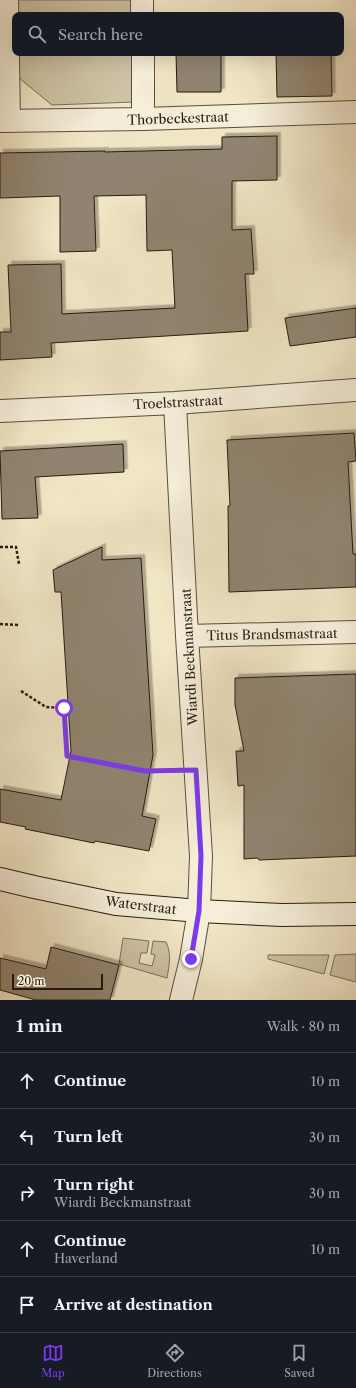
<!DOCTYPE html>
<html lang="en">
<head>
<meta charset="utf-8">
<style>
  body { margin:0; font-family:"Libre Caslon Text",serif; background:#20242c; color:#f1f3f6 }
  .scale { position:absolute; left:12px; bottom:10px; width:91px; box-sizing:border-box; padding-left:4px; border:2px solid #271b11; border-top:0; font-size:11px; line-height:14px; white-space:nowrap; color:#271b11; -webkit-text-stroke:3px #f5eed9; paint-order:stroke }
  .stop { position:absolute; width:12px; height:12px; margin:-9px; border:3px solid #7c3aed; border-radius:50%; background:#fff }
  .stop.end { background:#7c3aed; border-color:#fff; box-shadow:0 1px 4px #0008 }
  .list { margin:0; padding:0; list-style:none }
  h2 { display:flex; justify-content:space-between; align-items:center; height:52px; margin:0; padding:0 16px; font-size:17px }
  h2 small { font-size:13px; font-weight:400; color:#9ea1a6 }
  .list li { display:grid; grid-template-columns:26px 1fr auto; gap:12px; align-items:center; box-sizing:border-box; height:56px; padding:0 16px; border-top:1px solid #363941 }
  .list b { display:block; font-size:15px; white-space:nowrap }
  .list p { margin:0; font-size:13px; white-space:nowrap; color:#9ea1a6 }
  .list em { font-size:13px; font-style:normal; color:#9ea1a6 }
  .icon { flex:none; width:22px; height:22px; fill:none; stroke:currentColor; stroke-width:2; stroke-linecap:round; stroke-linejoin:round }
  .map { position:relative; flex:none; width:356px; height:1000px; overflow:hidden }
  .search { position:absolute; background:#171b24; box-shadow:0 4px 16px #0002; left:12px; right:12px; top:12px; height:44px; display:flex; align-items:center; gap:10px; box-sizing:border-box; padding:0 14px; border-radius:8px; color:#9ea1a6; font-size:15px }
  .sheet { height:332px; background:#171b24 }
  nav { display:flex; justify-content:space-around; align-items:center; box-sizing:border-box; height:56px; border-top:1px solid #363941; background:#171b24; font-size:11px; color:#9ea1a6 }
  nav a { display:grid; justify-items:center; gap:2px }
  nav .on { color:#7c3aed }
  .map>svg:first-child { display:block }
  .green { fill:#cec3a6; stroke:#7a6f5c }
  .building { fill:#90846f; stroke:#271b11; filter:url(#shadow) }
  .lines { fill:none; stroke-linecap:round; stroke-linejoin:round }
  .street-casing { stroke:#594e3e; stroke-width:24 }
  .secondary-casing { stroke:#271b11; stroke-width:24 }
  .path { stroke:#271b11; stroke-width:2.5; stroke-dasharray:3 2; stroke-linecap:butt }
  .street { stroke:#f5eed9; stroke-width:22 }
  .secondary { stroke:#f5eed9; stroke-width:22 }
  .route { stroke:#7c3aed; stroke-width:5 }
  .labels { text-anchor:middle; dominant-baseline:central; stroke-width:3; stroke-linejoin:round; paint-order:stroke }
  .street-label { font-size:13px; fill:#271b11; stroke:#f5eed9 }
</style>
</head>
<body>
<div class="map">
<svg width="356" height="1000" viewBox="0 0 356 1000">
  <defs>
    <filter id="shadow"><feDropShadow dx="3.5" dy="-3.5" stdDeviation="0" flood-color="#0004"/></filter>
  </defs>
  <rect width="100%" height="100%" fill="#f0e5c5"/>
  <filter id="stains"><feTurbulence type="fractalNoise" baseFrequency=".005" numOctaves="4"/><feColorMatrix values="0 0 0 0 .2 0 0 0 0 .09 0 0 0 0 .02 0 0 0 .5 -.17"/></filter>
  <radialGradient id="worn" r=".72"><stop offset=".6" stop-color="#630" stop-opacity="0"/><stop offset="1" stop-color="#630" stop-opacity=".3"/></radialGradient>
  <path class="green" d="M17,0H131L132,15H17Z
    M18,53H133L135,102L52,105L19,78Z
    M123,938L149,941L147,953H141L139,963L152,966L155,955L151,954L153,941L166,942C172,954 169,966 167,978L119,964Z
    M356,954V982L330,975L335,955Z
    M268,955H329L324,974L268,959Z"/>
  <path class="building" d="M176,53H221V92H177Z
    M276,53H331L332,96L277,97Z
    M277,136V180L232,181V230L251,229L254,274H245L248,331L51,343L52,357L0,360V332H11L8,265L61,264L62,314L175,308L172,250L147,251L146,195L94,196L96,251L60,252V196L0,198V153L105,151V152L222,149V137Z
    M356,308V337L290,346L285,318Z
    M354,433L356,461L348,462L353,554H356V587L229,592L228,506H230L227,440Z
    M123,444L124,472L35,477L38,518L2,519L0,451Z
    M102,547V560L141,558L153,755L142,816L156,819L149,851L95,841L94,843L25,829L26,827L0,822V789L61,800L71,751L61,592H55L53,570Z
    M356,674V856L259,860L258,858L244,859V785L238,786L236,751H244L235,705V678Z
    M51,947L119,965L110,1000H36L0,990V958L46,969Z"/>
  <g class="lines">
    <defs>
      <path id="street" d="M7,0L9,121
        M142,0V15
        M143,53V119
        M0,121L143,119L356,112
        M175,403L187,636L201,856L199,911L191,959L181,1000
        M0,411L175,403L356,390
        M187,636L356,632"/>
      <path id="secondary" d="M0,879L34,887L116,904L199,911L282,915L356,914"/>
    </defs>
    <use href="#street" class="street-casing"/>
    <use href="#secondary" class="secondary-casing"/>
    <path class="path" d="M0,547H16L19,564
      M0,624L20,625
      M21,691L46,707L65,708L67,757L145,771H169"/>
    <use href="#street" class="street"/>
    <use href="#secondary" class="secondary"/>
  </g>
  <g class="lines">
    <path class="route" d="M64,708L67,756L145,771L196,770L201,856L199,911L191,959"/>
  </g>
  <g class="labels">
    <g class="street-label">
      <text transform="translate(178 118) rotate(-2)">Thorbeckestraat</text>
      <text transform="translate(178 402) rotate(-3)">Troelstrastraat</text>
      <text transform="translate(272 634) rotate(-1)">Titus Brandsmastraat</text>
      <text transform="translate(189 657) rotate(-93)">Wiardi Beckmanstraat</text>
      <text transform="translate(141 905) rotate(7)">Waterstraat</text>
    </g>
  </g>
  <rect width="100%" height="100%" filter="url(#stains)"/>
  <rect width="100%" height="100%" fill="url(#worn)"/>
</svg>
<div class="scale">20 m</div>
<div class="stop" style="left:64px;top:708px"></div>
<div class="stop end" style="left:191px;top:959px"></div>
<div class="search"><svg class="icon" aria-label="search" viewBox="0 0 24 24"><circle cx="10" cy="10" r="6"/><path d="M15 15l6 6"/></svg>Search here</div>
</div>
<section class="sheet">
<h2>1 min<small>Walk · 80 m</small></h2>
<ul class="list">
<li><svg class="icon" aria-label="ahead" viewBox="0 0 24 24"><path d="M12 20V5M6 11l6-6 6 6"/></svg><div><b>Continue</b></div><em>10 m</em></li>
<li><svg class="icon" aria-label="left" viewBox="0 0 24 24"><path d="M17 20v-9H6M10 6l-5 5 5 5"/></svg><div><b>Turn left</b></div><em>30 m</em></li>
<li><svg class="icon" aria-label="right" viewBox="0 0 24 24"><path d="M7 20v-9h11M14 6l5 5-5 5"/></svg><div><b>Turn right</b><p>Wiardi Beckmanstraat</p></div><em>30 m</em></li>
<li><svg class="icon" aria-label="ahead" viewBox="0 0 24 24"><path d="M12 20V5M6 11l6-6 6 6"/></svg><div><b>Continue</b><p>Haverland</p></div><em>10 m</em></li>
<li><svg class="icon" aria-label="arrive" viewBox="0 0 24 24"><path d="M6 21V4h12l-3 4 3 4H6"/></svg><div><b>Arrive at destination</b></div></li>
</ul>
</section>
<nav>
<a class="on"><svg class="icon" aria-label="map" viewBox="0 0 24 24"><path d="M3 6l6-2 6 2 6-2v14l-6 2-6-2-6 2zM9 4v14M15 6v14"/></svg>Map</a>
<a><svg class="icon" aria-label="directions" viewBox="0 0 24 24"><path d="M12 3l9 9-9 9-9-9zM9 14v-3h6M13 9l2 2-2 2"/></svg>Directions</a>
<a><svg class="icon" aria-label="saved" viewBox="0 0 24 24"><path d="M7 4h10v16l-5-4-5 4z"/></svg>Saved</a>
</nav>
</body>
</html>
